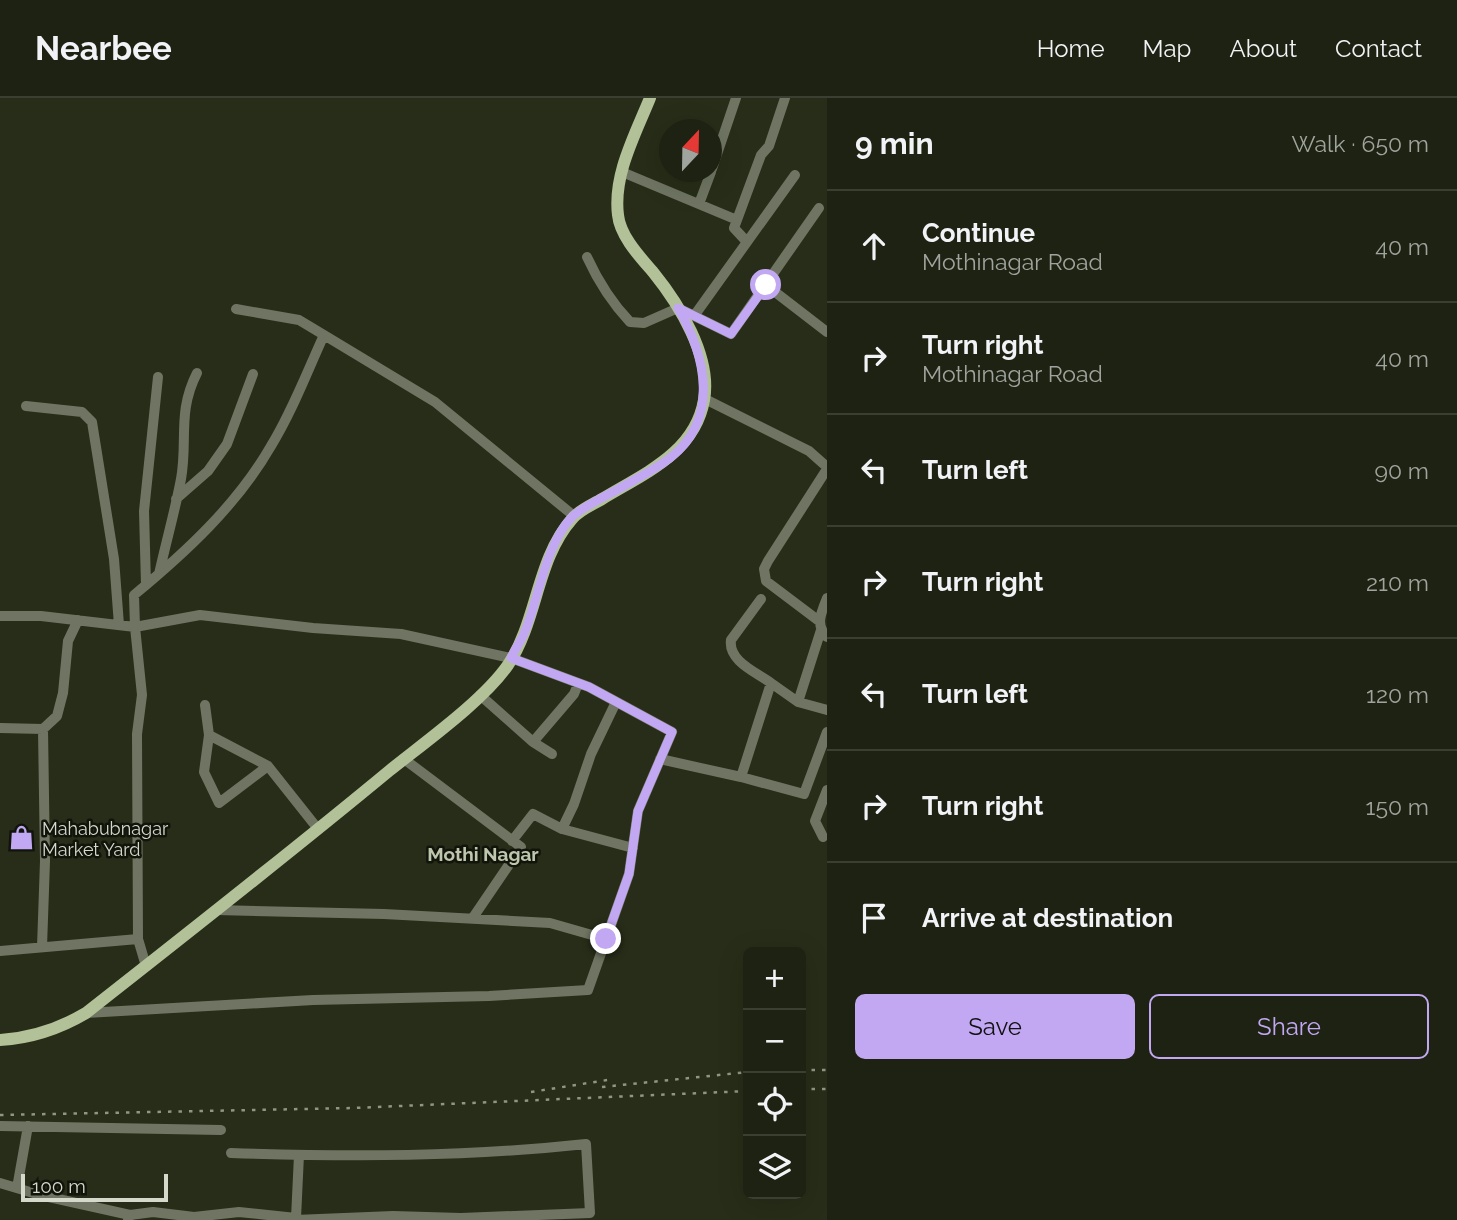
<!DOCTYPE html>
<html lang="en">
<head>
<meta charset="utf-8">
<style>
  body { margin:0; font-family:Raleway,sans-serif; background:#252a1b; color:#f1f3f6 }
  .controls { position:absolute; right:21px; bottom:21px; display:grid; overflow:hidden; border-radius:10px; box-shadow:0 7px 28px #0002 }
  .controls button { width:63px; height:63px; display:grid; place-items:center; padding:0; border:0; border-bottom:2px solid #3b3f32; background:#1d2212; color:#f1f3f6; font:35px sans-serif }
  .compass { position:absolute; left:659px; top:21px; width:63px; height:63px; border-radius:50%; background:#1d2212; box-shadow:0 7px 28px #0002; rotate:22deg }
  .scale { position:absolute; left:21px; bottom:18px; width:147px; box-sizing:border-box; padding-left:7px; border:4px solid #d4d9cb; border-top:0; font-size:19px; line-height:24px; white-space:nowrap; color:#d4d9cb; -webkit-text-stroke:5px #11140b; paint-order:stroke }
  .stop { position:absolute; width:21px; height:21px; margin:-16px; border:5px solid #c2a8f2; border-radius:50%; background:#fff }
  .stop.end { background:#c2a8f2; border-color:#fff; box-shadow:0 2px 7px #0008 }
  .list { margin:0; padding:0; list-style:none }
  h2 { display:flex; justify-content:space-between; align-items:center; height:91px; margin:0; padding:0 28px; font-size:30px }
  h2 small { font-size:23px; font-weight:400; color:#a0a49f }
  .list li { display:grid; grid-template-columns:46px 1fr auto; gap:21px; align-items:center; box-sizing:border-box; height:112px; padding:0 28px; border-top:2px solid #3b3f32 }
  .list b { display:block; font-size:26px; white-space:nowrap }
  .list p { margin:0; font-size:23px; white-space:nowrap; color:#a0a49f }
  .list em { font-size:23px; font-style:normal; color:#a0a49f }
  .actions { display:flex; gap:14px; padding:21px 28px }
  .actions a { flex:1; padding:16px 0; border:2px solid #c2a8f2; border-radius:10px; text-align:center; font-size:24px; color:#c2a8f2 }
  .actions .main { background:#c2a8f2; color:#111 }
  .icon { flex:none; width:38px; height:38px; fill:none; stroke:currentColor; stroke-width:2; stroke-linecap:round; stroke-linejoin:round }
  .map { position:relative; flex:none; width:827px; height:1122px; overflow:hidden }
  header { display:flex; align-items:center; gap:42px; box-sizing:border-box; height:98px; padding:0 35px; background:#1d2212; border-bottom:2px solid #3b3f32 }
  header strong { font-size:33px }
  nav { display:flex; gap:38px; margin-inline-start:auto; font-size:24px }
  main { display:flex }
  aside { flex:1; background:#1d2212 }
  .map>svg:first-child { display:block }
  .lines { fill:none; stroke-linecap:round; stroke-linejoin:round }
  .minor { stroke:#6f7562; stroke-width:10 }
  .major { stroke:#b3c199; stroke-width:12 }
  .rail { stroke:#909584; stroke-width:2.5; stroke-dasharray:3.5 7; stroke-linecap:butt }
  .route { stroke:#c2a8f2; stroke-width:9 }
  .labels { text-anchor:middle; dominant-baseline:central; stroke-width:5; stroke-linejoin:round; paint-order:stroke }
  .poi-label { font-size:18px; fill:#d4d9cb; stroke:#11140b; text-anchor:start }
  .neighbourhood-label { font-size:19px; font-weight:bold; fill:#bec7ad; stroke:#11140b }
</style>
</head>
<body>
<header>
<strong>Nearbee</strong>
<nav><a>Home</a><a>Map</a><a>About</a><a>Contact</a></nav>
</header>
<main>
<div class="map">
<svg width="827" height="1122" viewBox="0 0 827 1122">
  <rect width="100%" height="100%" fill="#272d18"/>
  <g class="lines">
    <path class="minor" d="M712,71L736,0
      M622,74L737,122
      M699,106L711,74
      M747,144L734,130L761,57L769,48L785,0
      M587,159C598,183 611,204 630,224L644,225L678,210L731,236L819,110
      M766,187L827,234
      M236,211L299,222L324,237
      M694,218L795,77
      M705,301L809,353L827,369
      M26,308L82,314L92,324L114,461L119,527
      M176,401L208,373L227,346L253,276
      M159,476C166,444 175,413 181,381C188,342 177,314 197,275
      M146,487L144,413L158,279
      M827,500C821,515 815,527 827,539
      M761,501L731,542C728,563 756,574 771,585
      M0,518H41L135,529L134,497C186,454 237,407 271,348C292,314 307,274 324,237L435,304L574,418
      M819,523L766,483L764,471L768,463L827,371
      M480,597L533,644L574,596L578,586
      M616,604L591,656L574,706L562,731L633,750
      M798,604L821,532
      M205,607L209,637L268,668L318,731
      M827,612L798,604L771,585L741,679L804,696L827,634
      M0,630L43,631L57,618L63,595L68,543L78,522
      M209,637L204,674L219,705L268,668
      M533,644L552,656
      M404,661L521,749L472,821
      M660,661L741,679
      M823,739L815,723L827,692
      M512,743L533,716L562,731
      M216,812L384,816L550,825L606,841
      M42,849L45,763L43,631
      M0,853L138,841L146,868
      M86,915L313,902L489,898L588,892L629,776L638,713L672,634L589,589L511,560L401,536L313,530L200,517L135,529L142,597L137,636L138,841
      M0,1028L221,1032
      M231,1055C351,1059 466,1059 586,1046L590,1115L461,1120L393,1118L295,1122
      M0,1085L40,1097L130,1117
      M17,1090L28,1028
      M128,1122L130,1117L153,1114L194,1119L239,1114L296,1120L299,1057"/>
    <path class="major" d="M0,942C32,940 59,931 86,915C188,835 290,755 389,673C425,644 483,603 508,567C538,522 536,462 572,421C579,412 592,407 602,401C643,376 695,355 704,302C712,259 679,206 653,174C640,159 620,138 618,117C613,77 635,37 650,0"/>
    <path class="rail" d="M801,972H827
      M602,989L748,974
      M801,991H827
      M531,994L614,981
      M0,1017L354,1010L748,993"/>
  </g>
  <g class="lines">
    <path class="route" d="M606,841L629,776L638,713L672,634L589,589L511,560C515,552 520,544 524,536C539,501 545,446 573,418C587,406 608,397 624,388C639,379 656,371 670,360C720,321 706,258 678,210L731,236L766,187"/>
  </g>
  <defs>
    <symbol id="shop-bare" viewBox="-9 -9 18 18"><path d="M-5-2.5h2.3a2.7 3.5 0 0 1 5.4 0H5L5.5 6h-11ZM-1.5-2.5h3a1.5 2.3 0 0 0-3 0Z" fill="#c2a8f2" stroke="#11140b" stroke-width="2.5" paint-order="stroke"/></symbol>
  </defs>
  <g fill-rule="evenodd">
    <use href="#shop-bare" x="4" y="722" width="35" height="35"/>
  </g>
  <g class="labels">
    <g class="poi-label">
      <text x="42" y="730">Mahabubnagar<tspan x="42" dy="21">Market Yard</tspan></text>
    </g>
    <g class="neighbourhood-label">
      <text x="483" y="756">Mothi Nagar</text>
    </g>
  </g>
</svg>
<div class="controls">
<button>+</button>
<button>−</button>
<button><svg class="icon" aria-label="locate" viewBox="0 0 24 24"><circle cx="12" cy="12" r="6"/><path d="M12 2v4M12 18v4M2 12h4M18 12h4"/></svg></button>
<button><svg class="icon" aria-label="layers" viewBox="0 0 24 24"><path d="M12 4l9 5-9 5-9-5zM3 14l9 5 9-5"/></svg></button>
</div>
<svg class="compass" viewBox="-18 -18 36 36"><path d="M0-13l5 13h-10z" fill="#e53935"/><path d="M0 13l5-13h-10z" fill="#a0a49f"/></svg>
<div class="scale">100 m</div>
<div class="stop" style="left:766px;top:187px"></div>
<div class="stop end" style="left:606px;top:841px"></div>
</div>
<aside>
<h2>9 min<small>Walk · 650 m</small></h2>
<ul class="list">
<li><svg class="icon" aria-label="ahead" viewBox="0 0 24 24"><path d="M12 20V5M6 11l6-6 6 6"/></svg><div><b>Continue</b><p>Mothinagar Road</p></div><em>40 m</em></li>
<li><svg class="icon" aria-label="right" viewBox="0 0 24 24"><path d="M7 20v-9h11M14 6l5 5-5 5"/></svg><div><b>Turn right</b><p>Mothinagar Road</p></div><em>40 m</em></li>
<li><svg class="icon" aria-label="left" viewBox="0 0 24 24"><path d="M17 20v-9H6M10 6l-5 5 5 5"/></svg><div><b>Turn left</b></div><em>90 m</em></li>
<li><svg class="icon" aria-label="right" viewBox="0 0 24 24"><path d="M7 20v-9h11M14 6l5 5-5 5"/></svg><div><b>Turn right</b></div><em>210 m</em></li>
<li><svg class="icon" aria-label="left" viewBox="0 0 24 24"><path d="M17 20v-9H6M10 6l-5 5 5 5"/></svg><div><b>Turn left</b></div><em>120 m</em></li>
<li><svg class="icon" aria-label="right" viewBox="0 0 24 24"><path d="M7 20v-9h11M14 6l5 5-5 5"/></svg><div><b>Turn right</b></div><em>150 m</em></li>
<li><svg class="icon" aria-label="arrive" viewBox="0 0 24 24"><path d="M6 21V4h12l-3 4 3 4H6"/></svg><div><b>Arrive at destination</b></div></li>
</ul>
<div class="actions"><a class="main">Save</a><a>Share</a></div>
</aside>
</main>
</body>
</html>
